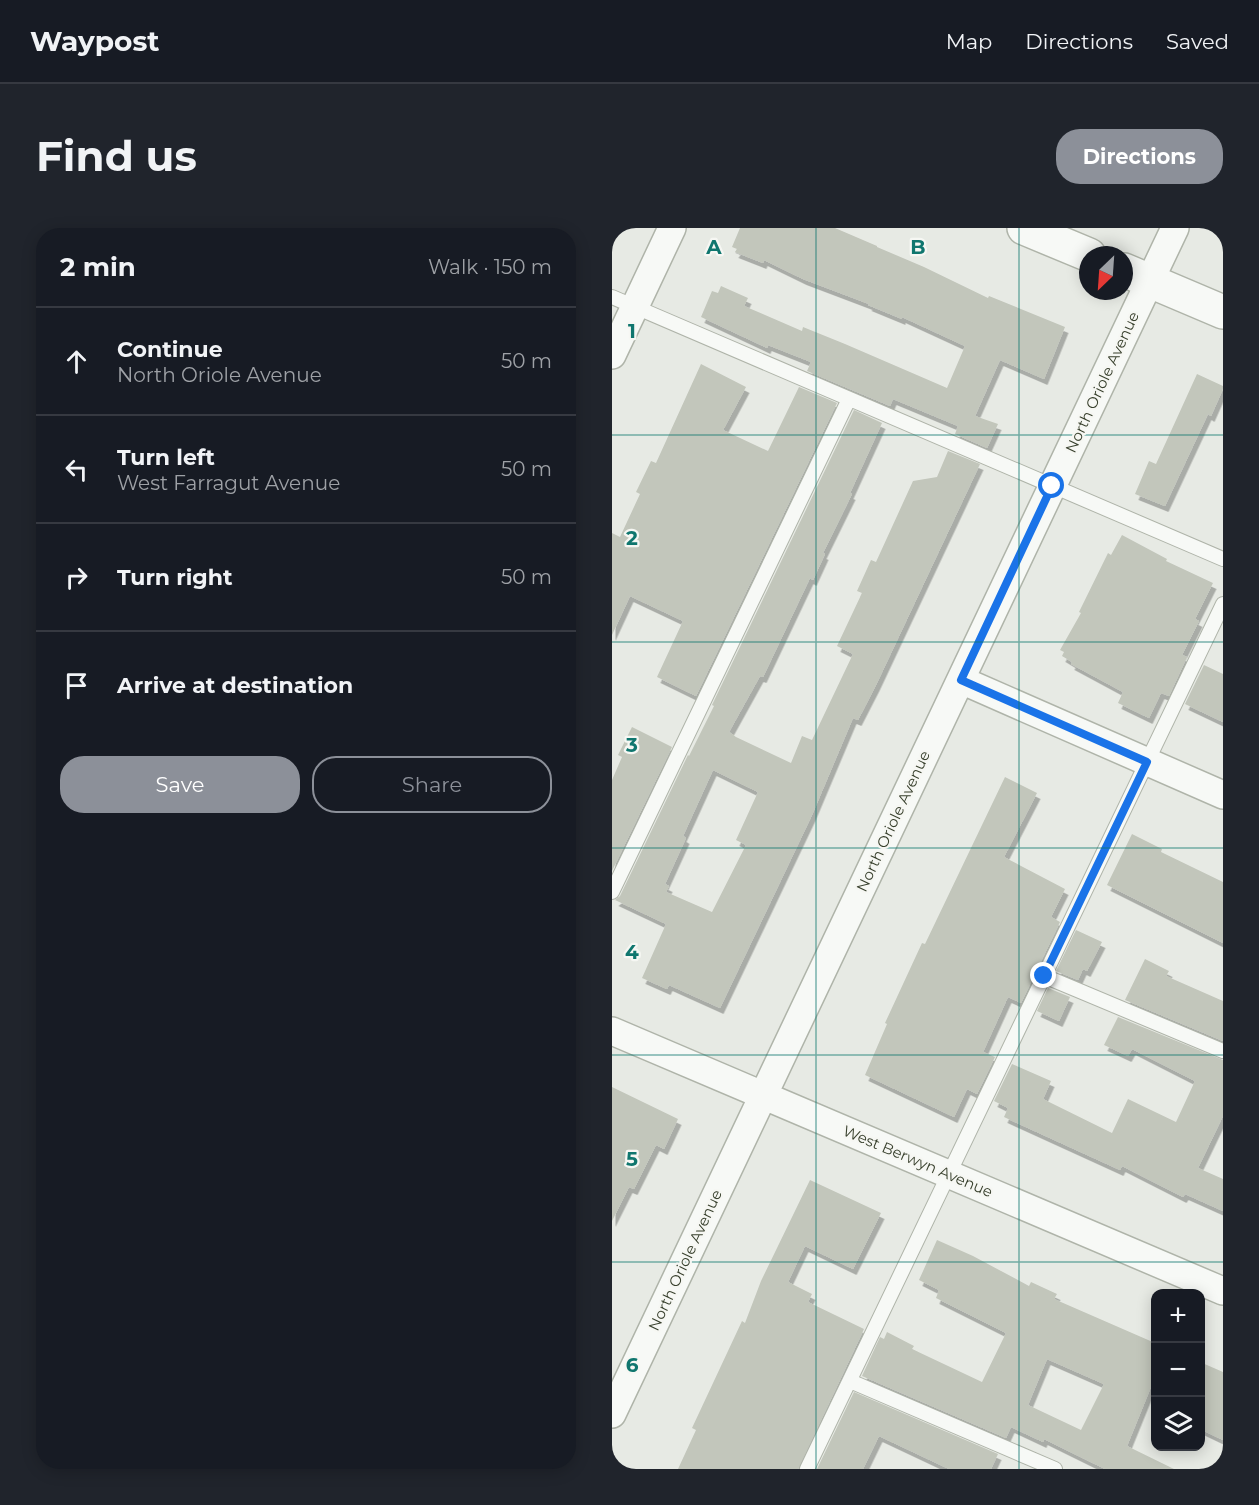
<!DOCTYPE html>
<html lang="en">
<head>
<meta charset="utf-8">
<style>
  body { margin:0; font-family:Montserrat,sans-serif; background:#20242c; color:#f1f3f6 }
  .controls { position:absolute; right:18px; bottom:18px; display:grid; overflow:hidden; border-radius:12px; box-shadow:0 3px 15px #0003 }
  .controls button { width:54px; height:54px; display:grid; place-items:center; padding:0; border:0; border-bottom:2px solid #363941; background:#171b24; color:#f1f3f6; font:30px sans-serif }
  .compass { position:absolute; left:467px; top:18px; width:54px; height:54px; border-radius:50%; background:#171b24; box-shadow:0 3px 15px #0003; rotate:205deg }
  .stop { position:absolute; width:18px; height:18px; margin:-14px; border:4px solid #1a73e8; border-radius:50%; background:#fff }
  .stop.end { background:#1a73e8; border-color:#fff; box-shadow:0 2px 6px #0008 }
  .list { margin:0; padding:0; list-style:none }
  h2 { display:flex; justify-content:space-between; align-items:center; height:78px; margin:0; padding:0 24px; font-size:26px }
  h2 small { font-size:20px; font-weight:400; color:#9ea1a6 }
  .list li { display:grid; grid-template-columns:39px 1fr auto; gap:18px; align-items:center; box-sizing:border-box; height:108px; padding:0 24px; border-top:2px solid #363941 }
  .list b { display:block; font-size:22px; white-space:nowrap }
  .list p { margin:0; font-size:20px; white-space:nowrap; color:#9ea1a6 }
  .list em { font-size:20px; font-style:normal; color:#9ea1a6 }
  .actions { display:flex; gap:12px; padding:18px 24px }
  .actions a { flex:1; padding:14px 0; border:2px solid #8c9099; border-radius:24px; text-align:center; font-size:21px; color:#8c9099 }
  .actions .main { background:#8c9099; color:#fff }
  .icon { flex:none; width:33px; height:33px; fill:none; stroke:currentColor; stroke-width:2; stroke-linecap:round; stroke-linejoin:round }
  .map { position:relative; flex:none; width:611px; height:1241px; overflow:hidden; border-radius:24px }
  header { display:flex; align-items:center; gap:36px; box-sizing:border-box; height:84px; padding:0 30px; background:#171b24; border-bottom:2px solid #363941 }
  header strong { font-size:28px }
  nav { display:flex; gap:33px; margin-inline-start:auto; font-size:21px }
  .intro { display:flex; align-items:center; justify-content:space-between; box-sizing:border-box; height:144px; padding:0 36px }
  h1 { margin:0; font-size:42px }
  .button { padding:15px 27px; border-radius:24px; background:#8c9099; color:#fff; font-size:21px; font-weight:700 }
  main { display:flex; gap:36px; padding:0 36px }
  aside { flex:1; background:#171b24; border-radius:24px; box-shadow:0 3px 15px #0003 }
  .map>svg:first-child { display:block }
  .building { fill:#c2c6bb; fill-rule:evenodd; filter:url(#shadow) }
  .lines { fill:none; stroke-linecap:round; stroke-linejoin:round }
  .service-casing { stroke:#afb4a9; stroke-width:16 }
  .minor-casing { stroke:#afb4a9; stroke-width:30 }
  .tertiary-casing { stroke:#afb4a9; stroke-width:36 }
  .service { stroke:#f7f9f6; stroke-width:14 }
  .minor { stroke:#f7f9f6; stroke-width:27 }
  .tertiary { stroke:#f7f9f6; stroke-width:33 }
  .route { stroke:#1a73e8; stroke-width:8 }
  .grid { fill:none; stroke:#0f766e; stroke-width:1.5; stroke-opacity:0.55 }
  .labels { text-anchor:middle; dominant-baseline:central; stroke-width:4.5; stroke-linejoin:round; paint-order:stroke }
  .street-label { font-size:15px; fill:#38402d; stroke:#f6f7f3 }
  .grid-label { font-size:20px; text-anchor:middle; font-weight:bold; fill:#0f766e; stroke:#f6f7f3; stroke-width:4.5; stroke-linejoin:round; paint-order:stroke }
</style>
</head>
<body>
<header>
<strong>Waypost</strong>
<nav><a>Map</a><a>Directions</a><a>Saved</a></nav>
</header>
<div class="intro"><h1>Find us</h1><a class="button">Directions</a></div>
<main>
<aside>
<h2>2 min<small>Walk · 150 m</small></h2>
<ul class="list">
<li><svg class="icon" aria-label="ahead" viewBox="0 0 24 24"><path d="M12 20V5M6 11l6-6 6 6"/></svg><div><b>Continue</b><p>North Oriole Avenue</p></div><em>50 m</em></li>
<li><svg class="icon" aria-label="left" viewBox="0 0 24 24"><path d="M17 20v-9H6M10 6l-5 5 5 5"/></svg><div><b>Turn left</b><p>West Farragut Avenue</p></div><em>50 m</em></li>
<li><svg class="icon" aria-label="right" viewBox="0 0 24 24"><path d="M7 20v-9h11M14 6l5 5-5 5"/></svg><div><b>Turn right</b></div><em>50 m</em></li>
<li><svg class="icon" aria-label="arrive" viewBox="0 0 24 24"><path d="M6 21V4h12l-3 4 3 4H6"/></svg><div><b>Arrive at destination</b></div></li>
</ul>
<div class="actions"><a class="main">Save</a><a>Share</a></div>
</aside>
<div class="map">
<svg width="611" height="1241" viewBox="0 0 611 1241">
  <defs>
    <filter id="shadow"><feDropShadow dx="3.5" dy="6" stdDeviation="0" flood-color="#0004"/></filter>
  </defs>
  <rect width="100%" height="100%" fill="#e7eae4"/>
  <path class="building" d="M128,0H223L265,18V19L312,39L376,70L377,68L453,99L432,151L388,132L363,188L386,196L375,220L343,206L346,198L281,171L278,178L195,143L199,134L156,117L155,120L89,89L100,63L106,65L109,58L136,70L132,78L190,103L191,99L233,116L335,160L353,118L290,89V91L256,77L257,76L191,51L152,32L151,35L123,24L125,21L120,19Z
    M89,136L134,159L111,202L156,223L187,159L225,175L84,468L45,449L71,393L18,368L0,407V305L8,309L28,266L24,264L39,233L44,235Z
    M585,146L611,158V161L599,188L596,186L553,278L523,266L537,233L544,236Z
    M242,182L270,195L238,265L240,266L211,325L213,326L201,352L198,350L151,449L148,448L117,504L124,509L179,535L190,508L200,512L241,426L225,418L250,365L245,363L259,332L264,334L301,253L325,249L336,223L368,236L264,457L246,492L241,490L200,587L108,780L57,757L55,761L30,750L54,696L3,672L8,668L76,527L77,528L102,478L100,477ZM101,542L146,564L124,612L134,617L100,684L54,664L57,658L53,656L74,610L71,608Z
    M510,307L555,331L554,333L601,355L583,391L587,393L570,427L575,429L557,468L549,465L537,490L506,475L511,464L459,436L460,434L450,428L452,424L448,422L469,385L467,384L496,325L499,327Z
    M592,437L611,446V494L573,476Z
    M20,499L60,519L0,643V552L10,529L6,527Z
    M393,549L425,565L392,629L453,661L439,689L448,694L409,775L396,769L371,824L383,829L365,866L355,861L342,889L253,847L272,803L275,796L273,795L310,715L313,716Z
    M520,606L550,621L549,624L611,654V715L495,657Z
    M464,702L490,714L475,743L471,741L466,752L444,743Z
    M533,731L557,743L554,748L611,773V813L513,772Z
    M436,760L458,769L447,793L425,783Z
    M506,789L611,832V888L586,940L611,951V983L573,966L571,969L510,938L508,942L392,889L396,880L382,873L400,836L439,853L431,871L500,905L516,871L564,894L583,853L520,821L516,828L492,817Z
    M0,859L66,891L52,921L44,917L22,961L17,959L0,993Z
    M198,952L269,985L241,1041L193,1018L176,1054L200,1066L196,1074L252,1101L186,1241H66L84,1202L80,1200L130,1093L133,1095L149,1053Z
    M325,1012L361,1028L417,1058L419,1054L445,1066L442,1071L543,1115V1149L515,1218L562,1241H493L432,1211L431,1214L399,1199L394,1210L250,1148L268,1109L272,1111L275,1104L302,1118L300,1121L370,1154L394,1105L324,1070L327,1062L307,1052ZM435,1131L492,1156L469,1202L416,1177Z
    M588,1134L611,1144V1212L588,1201Z
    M242,1164L386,1226L379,1241H337L267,1208L251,1241H205Z"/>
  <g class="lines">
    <defs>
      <path id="service" d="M0,69L611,331
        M0,664L237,171
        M432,748L611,823
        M238,1153L443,1241
        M195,1241L611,376"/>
      <path id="minor" d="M0,127L60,0
        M349,452L611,567
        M0,803L611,1063
        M0,1186L563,0"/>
      <path id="tertiary" d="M412,0L477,27
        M512,42L611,84"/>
    </defs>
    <use href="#service" class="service-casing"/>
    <use href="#minor" class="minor-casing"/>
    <use href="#tertiary" class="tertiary-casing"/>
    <use href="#service" class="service"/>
    <use href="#minor" class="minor"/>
    <use href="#tertiary" class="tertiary"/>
  </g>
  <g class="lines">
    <path class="route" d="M432,748L535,534L349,452L440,258"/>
  </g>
  <path class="grid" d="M204,0V1241M407,0V1241M0,207H611M0,414H611M0,620H611M0,827H611M0,1034H611"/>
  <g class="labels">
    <g class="street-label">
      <text transform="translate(490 154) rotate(-65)">North Oriole Avenue</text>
      <text transform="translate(281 593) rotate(-65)">North Oriole Avenue</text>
      <text transform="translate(306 933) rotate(23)">West Berwyn Avenue</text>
      <text transform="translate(73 1032) rotate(-65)">North Oriole Avenue</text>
    </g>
  </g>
  <g class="grid-label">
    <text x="102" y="26">A</text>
    <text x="306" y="26">B</text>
    <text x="20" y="110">1</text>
    <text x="20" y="317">2</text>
    <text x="20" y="524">3</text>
    <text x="20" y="731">4</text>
    <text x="20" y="938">5</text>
    <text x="20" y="1144">6</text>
  </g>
</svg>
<div class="controls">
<button>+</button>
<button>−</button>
<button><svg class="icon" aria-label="layers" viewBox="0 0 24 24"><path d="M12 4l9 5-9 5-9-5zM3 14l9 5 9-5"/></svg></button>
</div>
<svg class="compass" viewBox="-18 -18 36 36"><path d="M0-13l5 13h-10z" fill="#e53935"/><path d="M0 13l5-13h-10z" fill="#9ea1a6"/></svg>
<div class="stop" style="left:440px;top:258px"></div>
<div class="stop end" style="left:432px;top:748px"></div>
</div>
</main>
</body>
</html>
